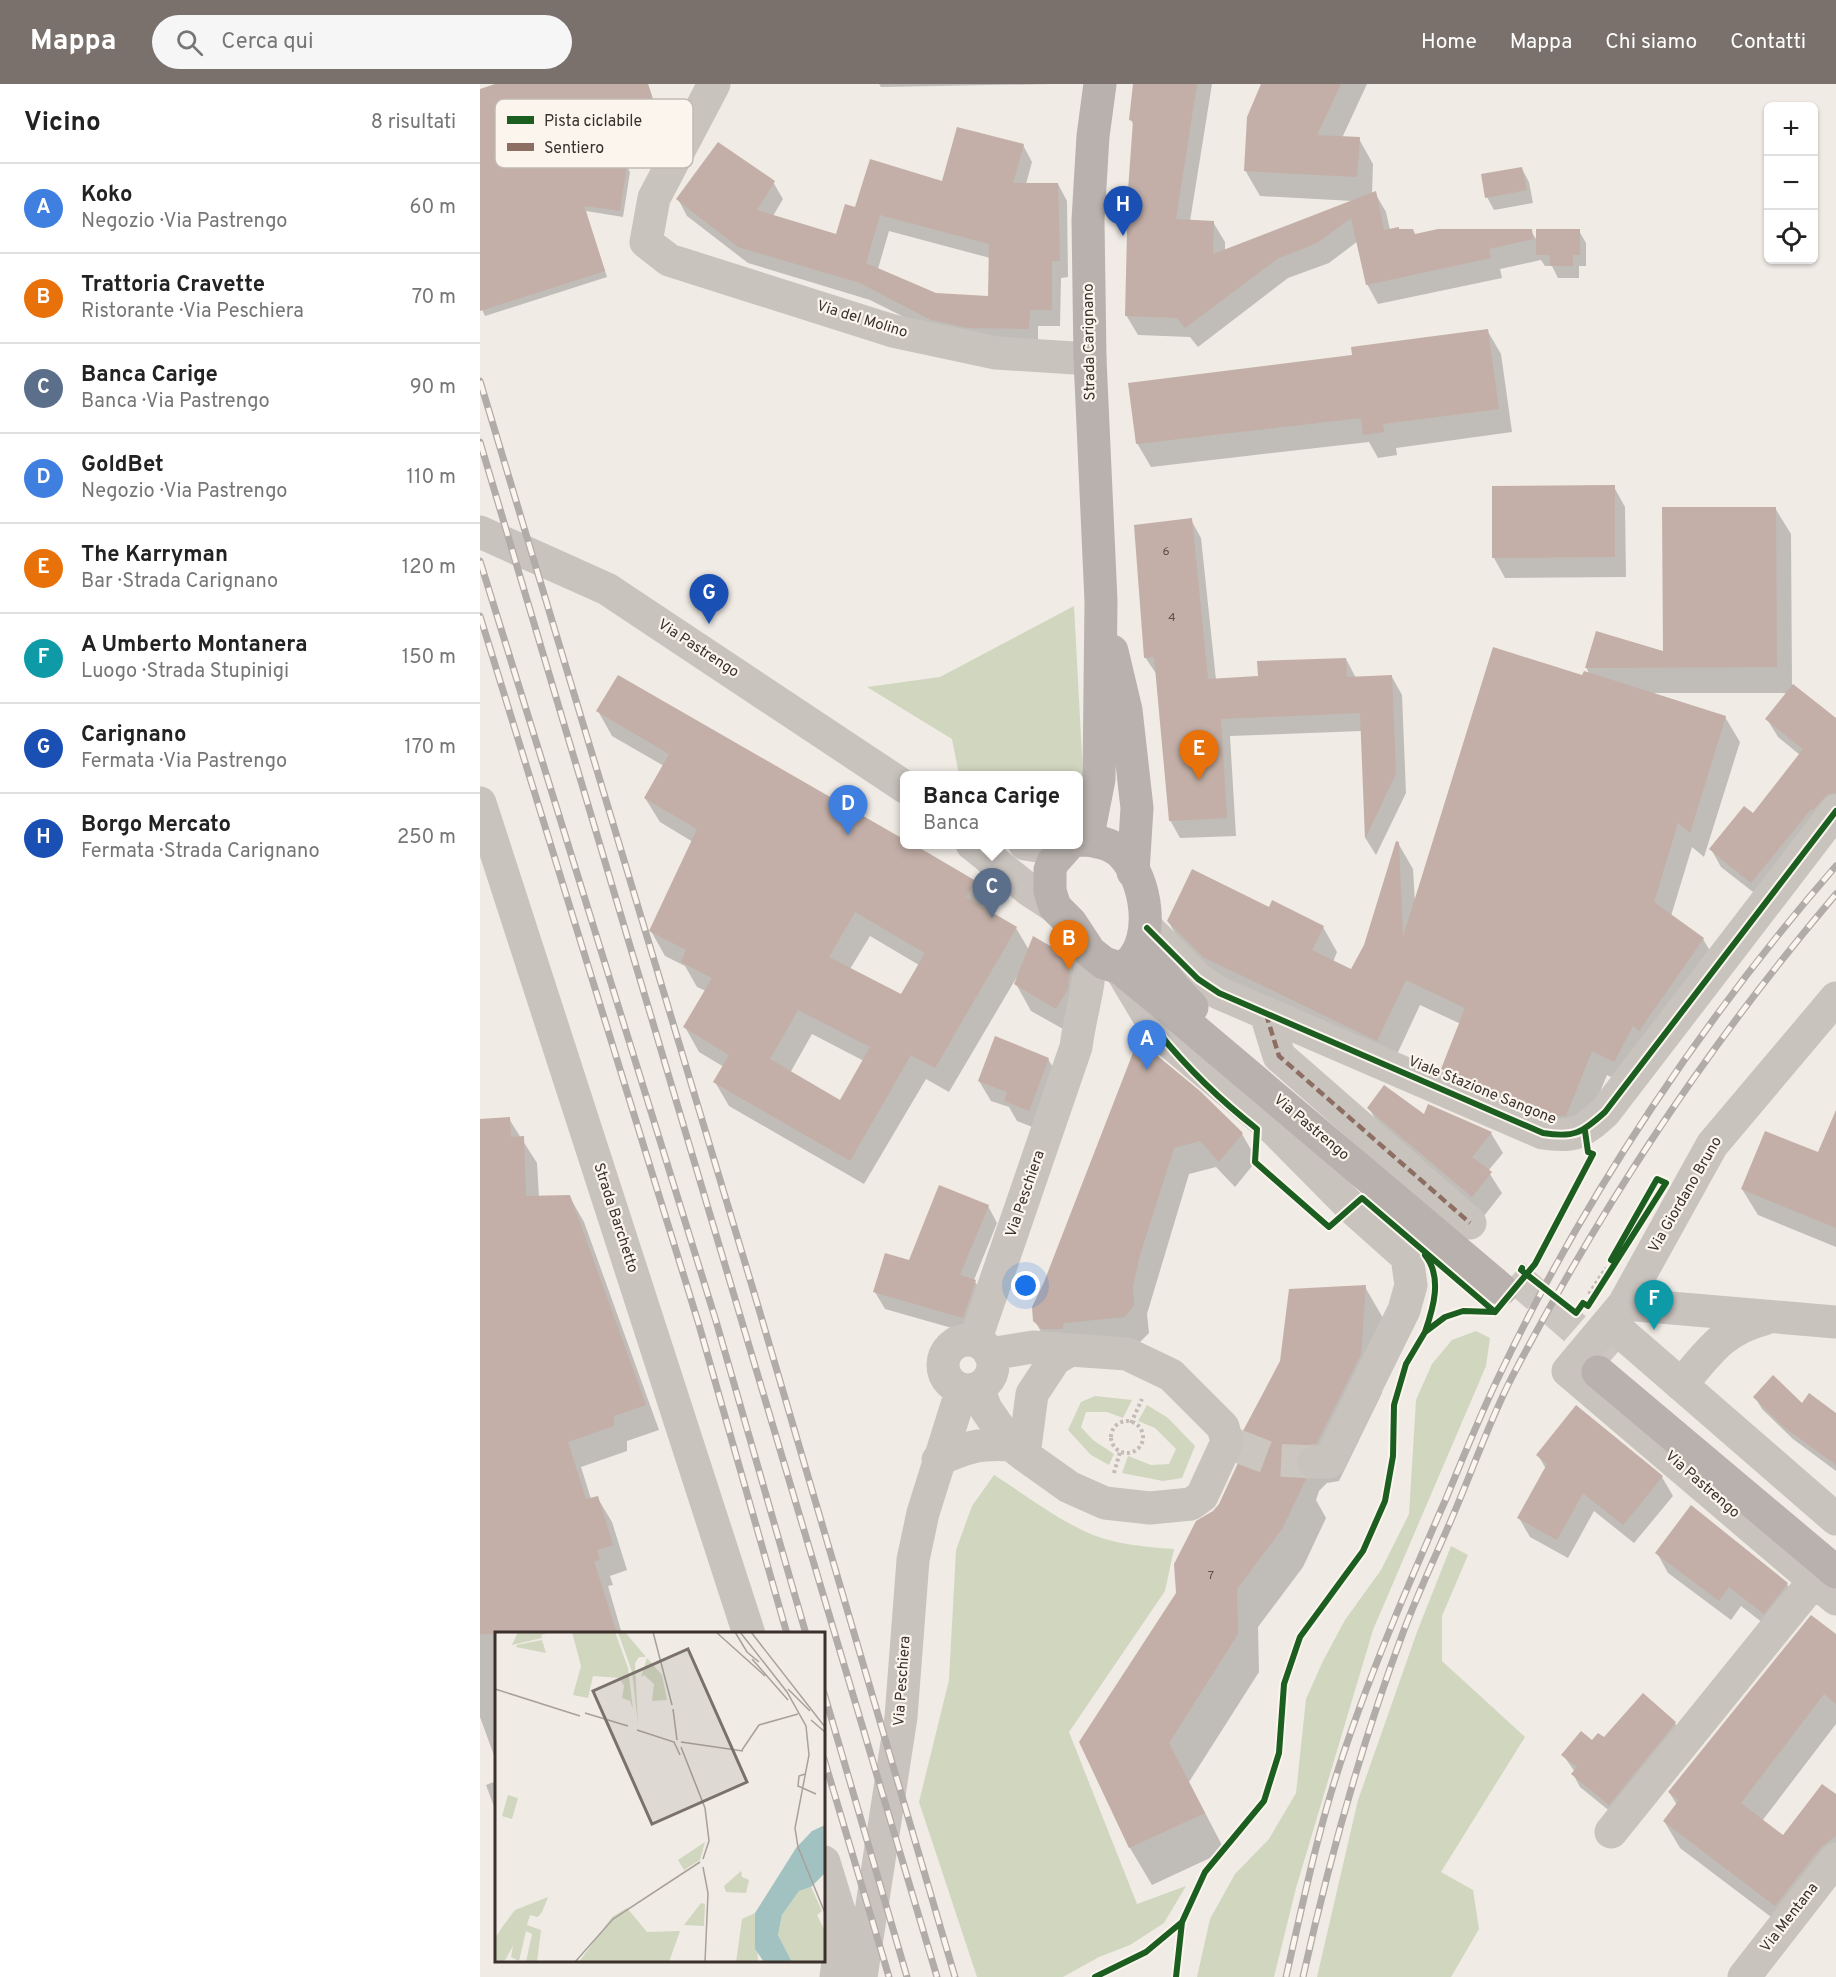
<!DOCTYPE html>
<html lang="it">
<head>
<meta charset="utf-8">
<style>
  body { margin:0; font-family:Overpass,sans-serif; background:#f6f6f6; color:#222 }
  .controls { position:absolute; right:18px; top:18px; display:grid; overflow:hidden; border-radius:9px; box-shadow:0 2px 4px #0004 }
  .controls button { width:54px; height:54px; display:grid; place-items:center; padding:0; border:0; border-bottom:2px solid #e0e0e0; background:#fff; color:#222; font:30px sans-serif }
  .you { position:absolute; left:546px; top:1202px; width:21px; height:21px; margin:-15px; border:4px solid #fff; border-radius:50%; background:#1a73e8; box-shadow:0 0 0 9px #1a73e833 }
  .badge { display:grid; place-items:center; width:39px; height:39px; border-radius:50%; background:#7a716c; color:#fff; font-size:20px; font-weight:700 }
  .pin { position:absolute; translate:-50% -50px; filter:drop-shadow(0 2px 3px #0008) }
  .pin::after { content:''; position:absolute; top:32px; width:21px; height:18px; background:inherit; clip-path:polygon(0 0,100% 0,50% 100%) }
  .popup { position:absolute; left:420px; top:687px; width:183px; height:78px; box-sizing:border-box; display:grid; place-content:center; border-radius:9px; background:#fff; filter:drop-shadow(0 2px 4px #0005); font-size:20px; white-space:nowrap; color:#767676 }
  .popup b { font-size:22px; color:#222 }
  .popup::after { content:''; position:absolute; left:50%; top:100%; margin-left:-12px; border:12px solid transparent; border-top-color:#fff }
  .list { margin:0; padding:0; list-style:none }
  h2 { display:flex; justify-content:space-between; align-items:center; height:78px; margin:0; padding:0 24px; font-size:26px }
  h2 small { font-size:20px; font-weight:400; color:#767676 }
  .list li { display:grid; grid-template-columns:39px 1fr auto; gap:18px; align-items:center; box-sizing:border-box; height:90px; padding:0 24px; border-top:2px solid #e0e0e0 }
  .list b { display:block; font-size:22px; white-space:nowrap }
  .list p { margin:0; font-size:20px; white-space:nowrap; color:#767676 }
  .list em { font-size:20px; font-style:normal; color:#767676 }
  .icon { flex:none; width:33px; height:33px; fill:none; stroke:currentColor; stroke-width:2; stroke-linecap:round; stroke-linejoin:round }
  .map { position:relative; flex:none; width:1356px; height:1893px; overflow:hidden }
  header { display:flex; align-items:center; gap:36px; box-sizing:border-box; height:84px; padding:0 30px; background:#7a716c; color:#fff }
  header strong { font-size:28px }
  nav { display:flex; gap:33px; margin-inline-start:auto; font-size:21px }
  .search { width:420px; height:54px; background:#f6f6f6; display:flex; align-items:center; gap:15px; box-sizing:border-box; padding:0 21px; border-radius:33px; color:#767676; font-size:22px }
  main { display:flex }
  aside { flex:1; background:#fff }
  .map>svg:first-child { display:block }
  .green { fill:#d1d6bf }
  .shadow { fill:#0003; fill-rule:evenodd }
  .building { fill:#c3afa7; fill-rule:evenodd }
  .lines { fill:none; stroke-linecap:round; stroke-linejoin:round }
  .minor-tunnel { stroke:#ccc6c0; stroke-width:33; stroke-dasharray:33 16; stroke-linecap:butt }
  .major-tunnel { stroke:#ccc6c0; stroke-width:33; stroke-dasharray:33 16; stroke-linecap:butt }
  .path { stroke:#c2bbb6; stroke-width:4; stroke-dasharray:3 3; stroke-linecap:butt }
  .minor { stroke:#c9c3be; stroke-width:33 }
  .major { stroke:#b8b1ad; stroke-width:33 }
  .rail-casing { stroke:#b1aca8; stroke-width:7 }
  .rail { stroke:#fbf5ee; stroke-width:4.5; stroke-dasharray:14; stroke-linecap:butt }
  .quiet { stroke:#8d6e63; stroke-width:4.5; stroke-dasharray:9 4.5; stroke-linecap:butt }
  .cycleway-casing { stroke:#fbf5ee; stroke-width:10 }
  .cycleway { stroke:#1b5e20; stroke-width:6 }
  .labels { text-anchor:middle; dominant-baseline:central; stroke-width:4.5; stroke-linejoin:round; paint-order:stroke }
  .number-label { font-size:12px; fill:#5d504a }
  .street-label { font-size:15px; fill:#3b302b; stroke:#fbf5ee }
  .inset-road { fill:none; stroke:#a8a09b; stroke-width:1.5 }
  .view { fill:#7a716c; fill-opacity:0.15; stroke:#7a716c; stroke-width:3 }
  .inset-edge { fill:none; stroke:#3b302b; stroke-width:3 }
  .key { fill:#fbf5ee; stroke:#c1bab4; stroke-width:1.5 }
  .key-label { font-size:16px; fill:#3b302b }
</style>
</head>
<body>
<header>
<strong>Mappa</strong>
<div class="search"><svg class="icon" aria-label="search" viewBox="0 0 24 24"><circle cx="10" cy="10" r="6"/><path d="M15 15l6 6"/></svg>Cerca qui</div>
<nav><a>Home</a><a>Mappa</a><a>Chi siamo</a><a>Contatti</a></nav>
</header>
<main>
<aside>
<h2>Vicino<small>8 risultati</small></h2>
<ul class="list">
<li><span class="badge" style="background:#3f7fe0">A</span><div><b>Koko</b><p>Negozio · Via Pastrengo</p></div><em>60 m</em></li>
<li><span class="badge" style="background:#e8710a">B</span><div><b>Trattoria Cravette</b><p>Ristorante · Via Peschiera</p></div><em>70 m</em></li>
<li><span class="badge" style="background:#5c6f8a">C</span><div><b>Banca Carige</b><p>Banca · Via Pastrengo</p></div><em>90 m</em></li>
<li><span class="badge" style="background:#3f7fe0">D</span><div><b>GoldBet</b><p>Negozio · Via Pastrengo</p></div><em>110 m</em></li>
<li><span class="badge" style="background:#e8710a">E</span><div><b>The Karryman</b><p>Bar · Strada Carignano</p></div><em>120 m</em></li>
<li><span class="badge" style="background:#0f9aa8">F</span><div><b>A Umberto Montanera</b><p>Luogo · Strada Stupinigi</p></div><em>150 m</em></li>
<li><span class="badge" style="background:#1a4fb4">G</span><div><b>Carignano</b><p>Fermata · Via Pastrengo</p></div><em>170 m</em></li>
<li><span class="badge" style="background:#1a4fb4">H</span><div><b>Borgo Mercato</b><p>Fermata · Strada Carignano</p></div><em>250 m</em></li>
</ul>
</aside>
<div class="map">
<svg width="1356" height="1893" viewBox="0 0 1356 1893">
  <rect width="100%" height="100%" fill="#f0ebe5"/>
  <path class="green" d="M594,522L603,690L599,720V692L479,691L472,655L387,603L460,593Z
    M996,1247L1010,1254L1006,1282L893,1546L816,1804L794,1893H717L730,1835L755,1790L789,1755L816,1709L826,1615L843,1577L865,1536L901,1486L929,1430L936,1316L952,1280L972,1256Z
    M615,1312L652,1316L643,1334L627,1328H606L601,1343L613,1356L634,1370L629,1381L611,1371L588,1346L601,1318Z
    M667,1321L688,1334L715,1362L702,1394L683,1397L642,1389L648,1372L671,1381L689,1380L696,1365L675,1344L658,1337Z
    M514,1391C544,1410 572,1432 604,1447C631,1460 664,1463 694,1465L685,1507L589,1648L657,1820L706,1802L684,1839L650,1861L619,1873L583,1893H497L439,1718L469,1596L476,1466L492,1422Z
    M971,1462L988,1471L962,1532V1577L1045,1653L961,1788L993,1806L999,1845L971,1893H837L878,1716L937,1548Z"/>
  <path class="shadow" d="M20,0H168L182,42L85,72L146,81L150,88L143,133L106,127L127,193L5,232L0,221V6Z
    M399,0H572L401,3Z
    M655,0H732L710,137L733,138L745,158V167L873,117L780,112L765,86L783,0H887L862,54L879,55L893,80L892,110L895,109L906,128L910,146L935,152L1051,147L1058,158L1099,147L1106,159V182H1099V194H1078L1072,182H1065L1061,176L1020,185L1022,194L898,220L887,200L878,157L849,179L808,194L718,263L710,253L658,251L646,231L654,42L651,36Z
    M543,61L552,78L546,100H578L587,117L588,193L581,194L580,242H558V261L462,252L390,216L268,179L207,132L198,115L293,98L303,115L293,132L357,152L376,125L463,99ZM409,147L510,174L509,214L456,210L398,185Z
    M1042,85L1049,98L1053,119L1014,126L1007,113Z
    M1007,246L1021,270L1032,348L916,364L917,371L898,374L889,358L671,383L657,359L874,273Z
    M1134,403L1145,423L1146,493L1025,494L1014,474Z
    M1295,424L1311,450L1312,601L1356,636V730L1282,815L1241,783L1231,765L1273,731L1320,671L1298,653L1287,635L1308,609H1173L1245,633L1260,658L1224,773L1212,763L1191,832L1223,855L1238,880L1149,1002L1127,991L1100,1057L978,1010L963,985L981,940L940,921L912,981L739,899L703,863L688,837L789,825L843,843L857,868L853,878L871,887L885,862L918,759L933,785L935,819L1103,592L1110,591L1106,583L1185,569Z
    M711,436L721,454L736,596L779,593L866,575L876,594L912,593L922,611L926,709L896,771L886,755L882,647L750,652L756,752L700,754L690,736L677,591L665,573Z
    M118,627L425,758V760L495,798L509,823L507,827L536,844L549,866L590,875L606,902L592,950L551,927L536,900L538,891L469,1008L446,995L384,1100L249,1022L235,998L244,983L219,968L205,943L226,907L217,903L205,882L185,872L171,847L213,758L180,738L165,714L184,682L132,652ZM390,852L439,881L422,912L370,885ZM332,950L384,977L360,1018L310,989Z
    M657,962L762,1050L777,1076L755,1103L736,1083L709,1090L667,1230L669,1249L659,1259L570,1264L555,1237L566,1199Z
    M568,975L580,995L560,1046L537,1037L529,1023L511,1017L499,997Z
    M889,1024L944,1032L1011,1049L1023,1069L1008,1087L1022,1109L1004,1132L900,1044Z
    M1356,1028V1163L1278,1131L1262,1105L1339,1070Z
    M29,1035L57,1079L59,1113L89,1112L104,1138L179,1346L147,1357V1367L101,1383L111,1415L117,1413L132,1438L147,1486L130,1492L133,1501L128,1502L142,1550H16V1677L0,1633V1036Z
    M508,1122L517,1139L494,1196L505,1214L493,1250L405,1225L395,1208L430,1178Z
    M885,1203L907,1241L902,1309L859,1397L847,1399L839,1407L836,1416L846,1434L823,1483L778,1543L779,1588L709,1698L745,1767L672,1801L650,1764L600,1658L698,1510L734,1428Z
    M1275,1313L1356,1331V1387L1313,1355L1282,1325Z
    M1058,1371L1182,1393L1193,1412L1154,1459L1114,1427L1088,1474L1050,1453L1039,1434L1066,1385Z
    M1177,1469L1307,1500L1319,1520L1296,1549L1261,1522L1251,1536L1188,1489Z
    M1356,1552V1640L1282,1737L1303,1753L1356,1712V1790L1311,1848L1200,1764L1184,1737L1197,1721L1189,1708Z
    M1195,1639L1203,1652L1137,1733L1100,1703L1093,1690L1095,1688L1083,1671L1112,1658Z
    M16,1697V1728L6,1701Z"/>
  <path class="building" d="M15,0H168L179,35L74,69L147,80L140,127L104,122L125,187L0,227V5Z
    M653,0H717L696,135L734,137L733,170L896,107L904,146L919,143V145H933L935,150L958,145H1052L1053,155L1009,165L1011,174L886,201L871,134L837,159L797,175L705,244L697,234L645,232L648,106L653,37L649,36Z
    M781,0H861L837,51L880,53L877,93L764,87L767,33Z
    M477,43L544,60L533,99H578L580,177H572V226H550L549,245L488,244L451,236L380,199L258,163L196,115L238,58L295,97L277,126L356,150L365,120L375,123L390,75L462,97ZM400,131L509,160L508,212L456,209L386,179Z
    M1042,83L1047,106L1005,114L1001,90Z
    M1056,145H1100V171H1093V182H1070V171H1056Z
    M1008,245L1019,325L903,340L904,348L883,351L881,334L656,360L648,299L872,271L871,263Z
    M1135,401V473L1012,474V402Z
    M1182,423H1296L1297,583L1105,584L1116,547L1183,567Z
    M712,434L728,595L778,592L777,577L866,574L867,593L912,591L916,690L885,755L880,629L741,635L747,734L689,737L674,573L664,574L654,441Z
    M1013,563L1102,591L1104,587L1246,632L1210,749L1198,739L1174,818L1224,854L1159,947L1153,942L1134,978L1112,967L1086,1032H1078L1043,1018V1020L961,985L985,924L926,896L897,957L723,873L687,837L712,785L789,823L792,816L844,842L832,866L871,885L884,861L916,757L919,758L923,853Z
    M138,591L425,756V760H433L496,797L486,813L537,843L455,984L431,971L370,1077L233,998L249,971L203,943L232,894L201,878L206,866L169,847L217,745L164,714L189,670L116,627ZM375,828L445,869L421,910L349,873ZM318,926L390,963L360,1016L290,975Z
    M1313,600L1356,634V709L1348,710L1333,726L1331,725L1271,799L1229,765L1264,722L1273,729L1323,665L1285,635Z
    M553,852L591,874L588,905L576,925L534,900Z
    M515,952L569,974L549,1027L524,1017L527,1008L498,997Z
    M656,961L668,964L720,1007L763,1049L739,1078L720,1057L694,1064L660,1171L653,1202L654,1222L644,1233L584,1239L582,1245H562L553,1237L552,1223L564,1198Z
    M904,1001L944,1030L948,1020L1012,1048L992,1073L1012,1088L992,1113L887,1024Z
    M1356,1026V1144L1261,1105L1285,1047L1338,1068Z
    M30,1033L31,1053L44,1052L46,1112L90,1111L166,1321L134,1332V1342L88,1358L106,1415L118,1412L133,1461L117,1466L120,1476L114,1477L137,1550H0V1035Z
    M459,1101L509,1121L480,1191L496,1196L483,1234L393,1208L405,1169L429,1176Z
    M886,1201L881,1270L837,1359L825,1362L818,1369L815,1377L818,1387L826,1395L802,1445L757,1505L758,1550L689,1659L725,1729L649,1764L599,1658L696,1509L694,1480L716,1437L733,1427L739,1420L764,1366L763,1347L800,1277L809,1205Z
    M1293,1291L1322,1319L1329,1309L1356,1329V1381L1304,1343L1273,1313Z
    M1096,1321L1183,1392L1143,1441L1103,1409L1077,1456L1037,1434L1067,1380L1056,1371Z
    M1211,1421L1308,1499L1284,1530L1249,1503L1239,1517L1175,1469Z
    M1331,1531L1356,1550V1620L1344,1610L1261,1719L1303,1751L1342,1700L1356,1710V1752L1341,1763L1295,1822L1183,1737L1199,1716L1188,1708Z
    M1163,1609L1196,1638L1129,1721L1091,1690L1097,1683L1081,1671L1101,1647L1112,1656L1118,1649L1124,1653Z"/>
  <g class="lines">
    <path class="minor-tunnel" d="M755,1361L794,1376L834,1378"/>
    <path class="major-tunnel" d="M1033,1191L1131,1276"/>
    <path class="path" d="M1109,1210L1126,1184
      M631 1353a16 16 0 1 1 32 0a16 16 0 1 1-32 0Z
      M651,1339L662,1315
      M634,1389L640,1368"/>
    <path class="minor" d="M234,0L174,114L166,158L189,176L413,247L516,269L610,275
      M0,448L127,505L425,703
      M0,719L269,1550
      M492,760L549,806L575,823
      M545,760L582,766
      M667,844L718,895L739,909L1063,1049C1094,1054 1102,1049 1125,1028L1356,727
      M641,886L678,948L795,1046L871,1123L927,1173L931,1201L924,1226L849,1378H834
      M1356,914L1232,1061L1144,1220L1088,1287L1356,1515
      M786,930L799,972L990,1139
      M1144,1220L1356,1238
      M1129,1238L1356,1435
      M463 1281a25 25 0 1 1 50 0a25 25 0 1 1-50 0Z
      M495,1257L596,963C600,930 611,901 610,868
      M510,1270L553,1263L589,1266
      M1201,1301C1228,1269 1242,1246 1284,1235
      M498,1304L506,1325L531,1361L544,1371L589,1403L625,1419L670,1424L711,1420L722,1412L747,1358L743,1343L691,1291L647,1270L590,1266L575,1275L552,1310L544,1371
      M458,1376C486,1363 500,1359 531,1361
      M1131,1748L1334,1497
      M344,1778L363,1840L356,1893
      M381,1893L421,1633L433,1476L443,1429L482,1305
      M1264,1893L1356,1775"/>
    <path class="major" d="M632,567L646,626L657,724L653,788
      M600,755L610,741L619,695L621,517L610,275L608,136L613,52L620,0
      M599,756C613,756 633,759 643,771C666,795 676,854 649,879
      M589,760L573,778L570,786V807L575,823L591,839L610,868L624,879L640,884L685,921L1021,1205
      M662,862L694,904L712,923
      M1118,1288L1356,1488"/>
    <defs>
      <path id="rail" d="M0,297L278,1222L475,1893
        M0,358L457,1893
        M0,477L236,1237L326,1550
        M0,532L219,1241L307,1550
        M344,1609L427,1893
        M344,1675L409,1893
        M806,1893C823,1818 839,1741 864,1668C893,1582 929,1499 965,1417C983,1374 1000,1331 1020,1290C1105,1111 1226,931 1356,782
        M823,1893C849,1776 882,1658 924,1546C940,1504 960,1463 977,1422C995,1379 1011,1334 1032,1293C1122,1121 1231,957 1356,810"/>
    </defs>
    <use href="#rail" class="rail-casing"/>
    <use href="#rail" class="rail"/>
    <path class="quiet" d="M786,930L799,972L990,1139"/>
    <defs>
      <path id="cycleway" d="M667,844L718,895L739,909L1063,1049C1094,1054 1102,1049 1125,1028L1356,727
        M678,948C708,985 740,1016 777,1045L775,1078L849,1143L882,1114L1015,1228L1055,1180L1113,1070L1108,1068L1105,1047
        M945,1171C963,1193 953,1225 945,1248
        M1042,1184L1041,1186L1096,1229L1103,1219L1108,1222L1186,1099L1177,1095L1131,1176
        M615,1893L666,1868L702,1838
        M696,1893L702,1838L725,1788L784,1717L799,1669L804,1600L820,1553L883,1467L905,1417L913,1372L914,1321L926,1280L945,1248L965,1233L983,1227L1015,1228"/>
    </defs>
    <use href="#cycleway" class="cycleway-casing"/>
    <use href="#cycleway" class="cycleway"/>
  </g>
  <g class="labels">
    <g class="number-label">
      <text x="686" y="468">6</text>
      <text x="692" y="534">4</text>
      <text x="731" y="1492">7</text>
    </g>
    <g class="street-label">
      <text transform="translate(382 236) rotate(17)">Via del Molino</text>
      <text transform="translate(610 258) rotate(-91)">Strada Carignano</text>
      <text transform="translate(218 565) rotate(33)">Via Pastrengo</text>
      <text transform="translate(1002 1007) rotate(22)">Viale Stazione Sangone</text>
      <text transform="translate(831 1044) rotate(40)">Via Pastrengo</text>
      <text transform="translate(546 1110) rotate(-71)">Via Peschiera</text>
      <text transform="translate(1206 1111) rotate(-60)">Via Giordano Bruno</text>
      <text transform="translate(135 1134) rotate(72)">Strada Barchetto</text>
      <text transform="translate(1222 1401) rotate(41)">Via Pastrengo</text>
      <text transform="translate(423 1597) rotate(-86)">Via Peschiera</text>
      <text transform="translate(1310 1834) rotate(-52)">Via Mentana</text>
    </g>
  </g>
  <g transform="translate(15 1548)">
    <rect width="330" height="330" fill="#f0ebe5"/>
    <path d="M23,0H52V1L46,3L47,6L17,13ZM77,0H120L133,36L138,77L135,69L127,66L129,54L124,46L98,44L93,66L78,63L86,34ZM123,0H130L151,25H144L140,31L143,93L137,40ZM47,8L51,21L21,15L22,13ZM152,26L167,43L172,68L157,69L159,52L149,43L146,45ZM13,163L23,166L17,187L7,184ZM210,210L205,228L189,238L183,228ZM246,239L247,245L254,248L251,261L231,260L229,254ZM316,255L327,279L322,283L330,299V330H297L283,303L287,283L304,259ZM53,265L47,280L43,285L35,283L32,293L46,298L42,330H31L37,302L31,299L24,329L16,325L18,314L9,330H0V306L8,294L20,278ZM206,271L210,272L209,294L189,293ZM132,276L152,300L185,299L174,330H84L117,285ZM260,281L263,330H241L247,287Z" fill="#d1d6bf"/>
    <path d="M330,193V241L316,255L304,259L287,283L283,303L297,330H269L260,317V281L301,216L317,199Z" fill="#a1c2c1"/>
    <path class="inset-road" d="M158,0L177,73M221,0L270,44M240,0L252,20L264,30M245,0L292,60L311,94L314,123L300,196L303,215L330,281M256,0L330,95M257,27L293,68M0,57L85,84M293,57L315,79M178,77L182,108M90,81L133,94M316,88L330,100M142,98L179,110L185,123M186,110L248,119M186,115L210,176L214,209L208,227M247,118L264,93L303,82M310,142L304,144L303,154L321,162M208,235L213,261L210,330M80,330L118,287L205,230"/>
    <path class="view" d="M193,17L252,150L157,192L98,59Z"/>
    <rect width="330" height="330" class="inset-edge"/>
  </g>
  <rect x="15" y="15" width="198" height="69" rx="9" class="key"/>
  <rect x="27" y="32" width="27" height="8" fill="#1b5e20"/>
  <rect x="27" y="59" width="27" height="8" fill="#8d6e63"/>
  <g class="key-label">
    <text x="64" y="42">Pista ciclabile</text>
    <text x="64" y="69">Sentiero</text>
  </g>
</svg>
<div class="controls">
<button>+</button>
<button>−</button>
<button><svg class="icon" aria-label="locate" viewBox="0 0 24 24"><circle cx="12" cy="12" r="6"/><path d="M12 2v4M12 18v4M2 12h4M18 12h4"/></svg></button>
</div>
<div class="you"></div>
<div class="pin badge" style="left:667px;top:986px;background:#3f7fe0">A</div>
<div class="pin badge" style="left:589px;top:886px;background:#e8710a">B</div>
<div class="pin badge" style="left:512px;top:834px;background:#5c6f8a">C</div>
<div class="popup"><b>Banca Carige</b>Banca</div>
<div class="pin badge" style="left:368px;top:751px;background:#3f7fe0">D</div>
<div class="pin badge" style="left:719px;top:696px;background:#e8710a">E</div>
<div class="pin badge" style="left:1174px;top:1246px;background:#0f9aa8">F</div>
<div class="pin badge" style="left:229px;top:540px;background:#1a4fb4">G</div>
<div class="pin badge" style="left:643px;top:152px;background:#1a4fb4">H</div>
</div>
</main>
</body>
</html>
